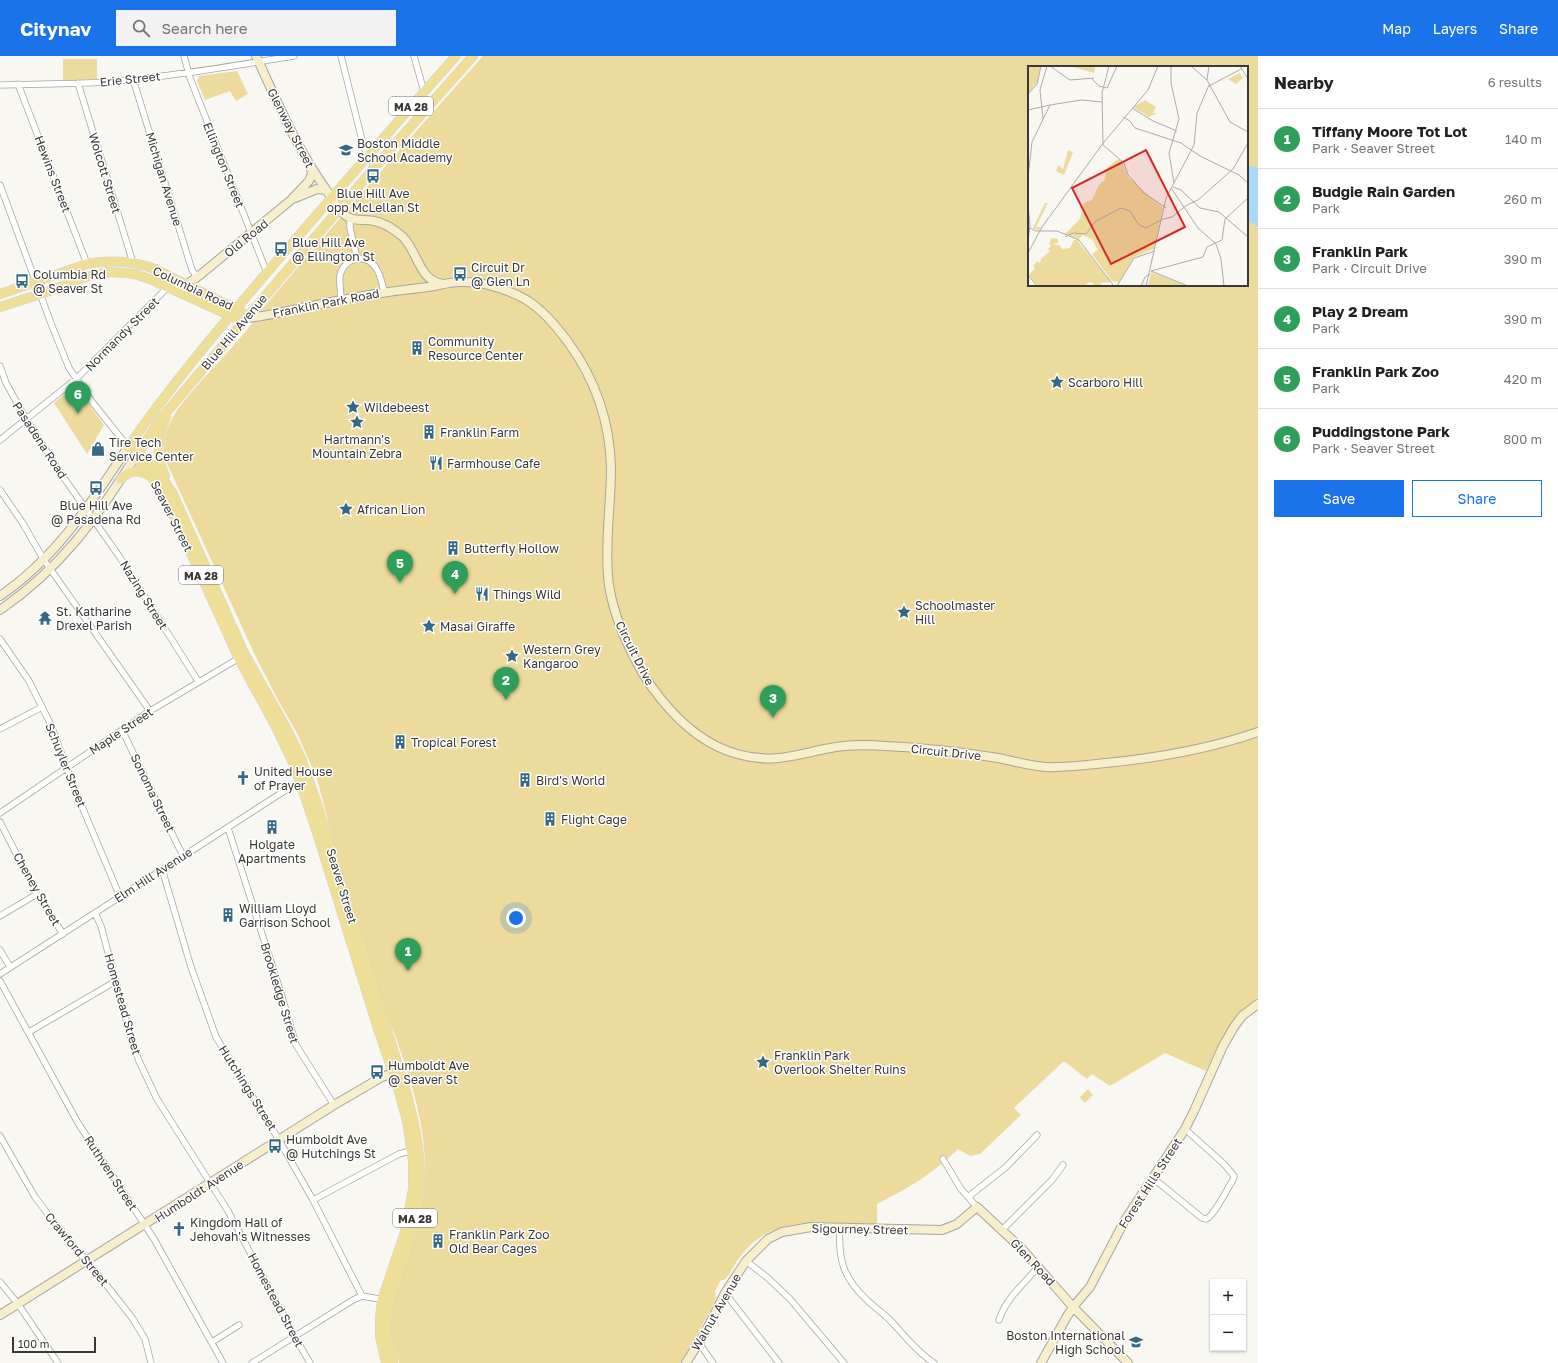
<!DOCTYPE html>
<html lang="en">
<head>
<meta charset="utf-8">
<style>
  body { margin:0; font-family:"Golos Text",sans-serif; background:#f2f2f2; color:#202124 }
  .controls { position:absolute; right:12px; bottom:12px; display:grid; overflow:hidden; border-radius:0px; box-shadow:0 1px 3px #0004 }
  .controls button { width:36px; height:36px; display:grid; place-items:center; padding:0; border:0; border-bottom:1px solid #e0e0e0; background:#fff; color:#202124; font:20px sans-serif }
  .scale { position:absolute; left:12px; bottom:10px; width:84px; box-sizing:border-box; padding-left:4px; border:2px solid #3a3938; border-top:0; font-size:11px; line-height:14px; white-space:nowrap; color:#3a3938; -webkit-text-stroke:3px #fff; paint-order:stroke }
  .you { position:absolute; left:516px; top:862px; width:14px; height:14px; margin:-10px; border:3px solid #fff; border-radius:50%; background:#1a73e8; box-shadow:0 0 0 6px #1a73e833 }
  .badge { display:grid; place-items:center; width:26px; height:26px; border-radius:50%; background:#1a73e8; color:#fff; font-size:13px; font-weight:700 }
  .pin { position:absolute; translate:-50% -33px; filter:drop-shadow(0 1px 2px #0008) }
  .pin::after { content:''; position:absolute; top:21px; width:14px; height:12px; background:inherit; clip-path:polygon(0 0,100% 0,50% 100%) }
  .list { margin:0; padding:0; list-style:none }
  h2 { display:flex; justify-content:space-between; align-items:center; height:52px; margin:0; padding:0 16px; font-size:17px }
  h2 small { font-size:13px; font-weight:400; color:#757577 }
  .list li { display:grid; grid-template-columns:26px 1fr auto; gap:12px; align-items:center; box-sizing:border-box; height:60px; padding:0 16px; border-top:1px solid #e0e0e0 }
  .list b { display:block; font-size:15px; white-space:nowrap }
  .list p { margin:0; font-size:13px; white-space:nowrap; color:#757577 }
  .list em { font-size:13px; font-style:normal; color:#757577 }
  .actions { display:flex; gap:8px; padding:12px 16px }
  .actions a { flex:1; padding:9px 0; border:1px solid #1a73e8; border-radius:0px; text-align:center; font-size:14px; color:#1a73e8 }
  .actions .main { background:#1a73e8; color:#fff }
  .icon { flex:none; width:22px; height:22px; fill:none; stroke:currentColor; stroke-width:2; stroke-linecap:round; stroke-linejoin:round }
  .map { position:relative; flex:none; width:1258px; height:1307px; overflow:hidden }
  header { display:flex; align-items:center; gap:24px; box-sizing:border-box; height:56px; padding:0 20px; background:#1a73e8; color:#fff }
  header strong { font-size:19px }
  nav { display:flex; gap:22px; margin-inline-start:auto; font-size:14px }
  .search { width:280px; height:36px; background:#f2f2f2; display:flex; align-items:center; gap:10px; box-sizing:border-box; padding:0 14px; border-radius:0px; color:#757577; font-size:15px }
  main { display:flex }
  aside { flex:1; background:#fff }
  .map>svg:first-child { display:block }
  .green { fill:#ecdb9c; fill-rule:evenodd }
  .water { fill:#a9d9f6 }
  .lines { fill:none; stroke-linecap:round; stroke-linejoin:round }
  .street-casing { stroke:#a6a5a1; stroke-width:7 }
  .secondary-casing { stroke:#a6a5a1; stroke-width:10 }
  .primary-casing { stroke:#d4d3d3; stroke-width:10 }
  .street { stroke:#fff; stroke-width:5.5 }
  .secondary { stroke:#f7eecb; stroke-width:8 }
  .primary { stroke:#efde98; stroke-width:9 }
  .labels { text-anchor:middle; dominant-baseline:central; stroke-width:3; stroke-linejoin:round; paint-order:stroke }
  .shield { fill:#fff; stroke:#757474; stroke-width:1 }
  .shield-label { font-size:11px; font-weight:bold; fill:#3a3938 }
  .street-label { font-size:12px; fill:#3a3938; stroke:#fff }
  .poi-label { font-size:12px; fill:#3a3938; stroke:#fff; text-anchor:start }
  .inset-road { fill:none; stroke:#acaba8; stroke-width:1 }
  .view { fill:#d62828; fill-opacity:0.15; stroke:#d62828; stroke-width:2 }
  .inset-edge { fill:none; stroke:#3a3938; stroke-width:2 }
</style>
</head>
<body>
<header>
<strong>Citynav</strong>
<div class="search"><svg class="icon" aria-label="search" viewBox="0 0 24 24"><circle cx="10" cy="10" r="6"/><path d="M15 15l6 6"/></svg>Search here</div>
<nav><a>Map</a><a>Layers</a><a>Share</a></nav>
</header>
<main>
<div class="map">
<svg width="1258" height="1307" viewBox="0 0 1258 1307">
  <rect width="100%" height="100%" fill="#f8f7f2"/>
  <path class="green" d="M483,0H1258V942C1229,962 1221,985 1206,1015L1165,997L1110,1030L1092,1018L1087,1023L1064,1005L1014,1052L1021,1059L980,1098L970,1100L958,1093C934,1117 907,1133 877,1148V1168C833,1168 775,1157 744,1196C737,1203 733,1213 727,1221L724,1224H721L715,1235L716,1242L714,1247L693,1287L680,1307H399C391,1289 389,1266 394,1247C403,1207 423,1169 425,1127C428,1065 405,1005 383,948C372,917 362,886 352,856C339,812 329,767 317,723L298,679L278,644L254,597L164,401C162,384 168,367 178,353C198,326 224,302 246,275C254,265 261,254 270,244C339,162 411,81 483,0ZM1029,11H1247V229H1029Z
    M63,3H97V23L63,24Z
    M237,15L248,38L236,45L230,35L205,44L197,25L199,20Z
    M75,329L104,369L87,398L54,347Z
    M1088,1033L1093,1039L1085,1047L1081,1043L1080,1041Z"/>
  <path class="water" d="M1247,110L1258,111V171L1252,167L1247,166Z"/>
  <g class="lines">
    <defs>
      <path id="street" d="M184,0L190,22L267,217
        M341,0L364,92L375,111
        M414,0L424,36
        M133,23L192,214L197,221
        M78,27L133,207
        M18,28L87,208
        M0,29C36,28 71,28 107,26C169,21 232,10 294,0
        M0,129L52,270L69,312L93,347L128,391
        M350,163V172L357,202
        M341,244C341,236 339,227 340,219C345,201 366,197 376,212C381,219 382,228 384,236
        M0,310L6,327L26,363L64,422L119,500L198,625
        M0,384L76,323L168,231
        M0,434L22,466L44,504L150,655
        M0,583L29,625L51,669L73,729L120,841
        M0,673L42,651
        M122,674L183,800
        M0,757L150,655L241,601
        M0,766L37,838L63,878
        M228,772L280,934L296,989L334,1049
        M162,813L191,911L216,981L279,1084L313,1144L362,1240
        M95,857L101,870L130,979L139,1005L157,1043L228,1155L295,1281L310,1307
        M0,860L37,838
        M0,894L10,911
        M0,918L289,732L303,726
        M0,925L78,1067L154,1183L223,1307
        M29,976L116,925
        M0,1080L35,1141L51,1162L108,1231L133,1263L145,1283L151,1307
        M943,1103L961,1133L977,1151
        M1153,1122L1202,1162L1206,1163C1214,1160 1227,1133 1233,1124L1234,1120L1224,1108L1185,1073
        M968,1141L1006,1111L1037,1079
        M313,1144L399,1098L414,1094
        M840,1172C838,1203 843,1222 867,1244C874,1251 883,1257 890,1264C904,1279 917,1296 934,1307
        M1002,1174L1052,1124L1063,1109
        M746,1205L768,1222L790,1243L844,1307
        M0,1226L18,1248L58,1307
        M725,1237L779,1307
        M999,1264C1006,1242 1024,1228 1038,1211
        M212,1286L239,1269
        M699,1287L713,1307
        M252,1307L353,1244L362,1240L385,1244"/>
      <path id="secondary" d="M256,0C277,45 296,91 325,132C331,141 337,152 345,159C353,166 364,163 374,165C385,167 395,174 403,181C418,196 419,225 443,228
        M295,142L317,133L326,134
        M186,229L200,219L291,144L309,125L312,118L311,113
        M247,262C267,260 287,255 307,251C344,243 382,236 420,232C434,231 447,226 460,226C482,225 506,233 525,243C543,254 556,270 568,286C595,323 610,366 611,412C611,448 605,484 608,520C611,559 636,613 661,643C681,668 705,689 737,698C776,709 799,697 836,691C859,687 882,690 904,691C936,693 967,697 998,702C1014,705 1029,710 1045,711C1065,712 1085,709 1106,707C1157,702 1209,693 1258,676
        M0,540C57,501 91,447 128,391
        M0,554C61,512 96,463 135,401
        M0,1259L334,1049L382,1021L398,1015
        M686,1307L705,1277L725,1237L746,1205L768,1183L782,1176L811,1171L942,1174L957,1168L977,1151L1023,1194L1073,1251L1128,1307
        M1041,1307L1066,1262L1073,1251L1090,1231L1125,1164L1185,1073L1194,1055L1223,990L1234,971L1242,960L1258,948"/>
      <path id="primary" d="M0,238L87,208C109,204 133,205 155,213L242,256
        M0,251L41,238L89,220L109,216L124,217L135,218L152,224L235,262
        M128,391C148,401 161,419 173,438L244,597L285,670L301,702L316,745L406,1035C416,1072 424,1109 418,1147C415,1166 410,1185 404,1203C391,1240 379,1268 393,1307
        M128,391C173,326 224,267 275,207C335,138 395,68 456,0
        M130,393L155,426L169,449L239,603L276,671L295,711L318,780L378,973L397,1029L407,1065L413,1105V1133L405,1176L382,1244L380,1261V1281L386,1307
        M136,400L160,364L175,346L375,111L473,0
        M165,420C155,398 157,383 166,361
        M121,423C130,414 139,413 150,420"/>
    </defs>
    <use href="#street" class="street-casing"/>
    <use href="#secondary" class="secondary-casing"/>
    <use href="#primary" class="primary-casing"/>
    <use href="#street" class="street"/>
    <use href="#secondary" class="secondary"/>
    <use href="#primary" class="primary"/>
  </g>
  <defs>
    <symbol id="school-bare" viewBox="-9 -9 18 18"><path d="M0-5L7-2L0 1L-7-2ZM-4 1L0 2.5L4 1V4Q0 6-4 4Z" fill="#356885" stroke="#fff" stroke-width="2.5" paint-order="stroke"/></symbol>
    <symbol id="bus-bare" viewBox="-9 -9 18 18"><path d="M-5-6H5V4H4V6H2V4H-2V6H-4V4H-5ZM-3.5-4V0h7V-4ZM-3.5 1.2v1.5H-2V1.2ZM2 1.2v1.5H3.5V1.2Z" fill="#356885" stroke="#fff" stroke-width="2.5" paint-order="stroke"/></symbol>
    <symbol id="building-bare" viewBox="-9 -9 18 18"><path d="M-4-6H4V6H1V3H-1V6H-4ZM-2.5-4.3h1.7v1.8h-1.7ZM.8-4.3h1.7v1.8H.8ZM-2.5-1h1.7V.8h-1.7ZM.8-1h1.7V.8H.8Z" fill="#356885" stroke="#fff" stroke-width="2.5" paint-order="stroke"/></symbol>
    <symbol id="sight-bare" viewBox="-9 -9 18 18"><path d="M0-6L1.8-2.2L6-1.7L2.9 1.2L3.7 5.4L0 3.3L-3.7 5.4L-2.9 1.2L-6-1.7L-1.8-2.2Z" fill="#356885" stroke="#fff" stroke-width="2.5" paint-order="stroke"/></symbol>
    <symbol id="shop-bare" viewBox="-9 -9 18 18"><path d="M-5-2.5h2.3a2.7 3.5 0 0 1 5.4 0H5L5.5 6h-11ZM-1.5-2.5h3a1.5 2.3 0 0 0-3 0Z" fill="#356885" stroke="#fff" stroke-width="2.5" paint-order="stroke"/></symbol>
    <symbol id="restaurant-bare" viewBox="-9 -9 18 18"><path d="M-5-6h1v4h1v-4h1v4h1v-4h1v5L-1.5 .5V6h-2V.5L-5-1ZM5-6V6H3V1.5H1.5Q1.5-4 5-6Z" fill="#356885" stroke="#fff" stroke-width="2.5" paint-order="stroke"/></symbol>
    <symbol id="temple-bare" viewBox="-9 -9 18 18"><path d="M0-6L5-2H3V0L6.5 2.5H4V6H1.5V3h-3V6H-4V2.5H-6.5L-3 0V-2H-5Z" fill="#356885" stroke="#fff" stroke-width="2.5" paint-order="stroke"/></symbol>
    <symbol id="church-bare" viewBox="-9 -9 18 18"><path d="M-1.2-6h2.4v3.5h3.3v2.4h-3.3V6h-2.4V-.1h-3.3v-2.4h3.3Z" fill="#356885" stroke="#fff" stroke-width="2.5" paint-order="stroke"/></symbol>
  </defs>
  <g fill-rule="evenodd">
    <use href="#school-bare" x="336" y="84" width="20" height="20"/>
    <use href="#bus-bare" x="363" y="110" width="20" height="20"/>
    <use href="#bus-bare" x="271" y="183" width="20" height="20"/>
    <use href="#bus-bare" x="450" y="208" width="20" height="20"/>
    <use href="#bus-bare" x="12" y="215" width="20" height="20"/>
    <use href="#building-bare" x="407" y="282" width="20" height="20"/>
    <use href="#sight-bare" x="1047" y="316" width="20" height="20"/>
    <use href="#sight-bare" x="343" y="341" width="20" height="20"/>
    <use href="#sight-bare" x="347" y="356" width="20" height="20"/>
    <use href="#building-bare" x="419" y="366" width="20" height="20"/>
    <use href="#shop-bare" x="88" y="383" width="20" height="20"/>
    <use href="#restaurant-bare" x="426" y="397" width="20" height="20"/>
    <use href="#bus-bare" x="86" y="422" width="20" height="20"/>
    <use href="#sight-bare" x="336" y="443" width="20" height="20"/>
    <use href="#building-bare" x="443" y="482" width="20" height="20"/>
    <use href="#restaurant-bare" x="472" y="528" width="20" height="20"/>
    <use href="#sight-bare" x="894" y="546" width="20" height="20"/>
    <use href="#temple-bare" x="35" y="552" width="20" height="20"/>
    <use href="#sight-bare" x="419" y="560" width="20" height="20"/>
    <use href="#sight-bare" x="502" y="590" width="20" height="20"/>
    <use href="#building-bare" x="390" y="676" width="20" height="20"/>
    <use href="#church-bare" x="233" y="712" width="20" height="20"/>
    <use href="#building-bare" x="515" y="714" width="20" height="20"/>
    <use href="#building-bare" x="540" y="753" width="20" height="20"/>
    <use href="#building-bare" x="262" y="761" width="20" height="20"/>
    <use href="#building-bare" x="218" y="849" width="20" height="20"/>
    <use href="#sight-bare" x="753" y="996" width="20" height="20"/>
    <use href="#bus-bare" x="367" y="1006" width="20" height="20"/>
    <use href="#bus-bare" x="265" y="1080" width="20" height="20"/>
    <use href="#church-bare" x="169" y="1163" width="20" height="20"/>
    <use href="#building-bare" x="428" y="1175" width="20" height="20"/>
    <use href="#school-bare" x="1126" y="1276" width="20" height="20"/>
  </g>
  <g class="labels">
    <g class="shield">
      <rect x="389" y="41" width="44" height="18" rx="3"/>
      <rect x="179" y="510" width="44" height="18" rx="3"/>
      <rect x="393" y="1153" width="44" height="18" rx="3"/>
    </g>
    <g class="shield-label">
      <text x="411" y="50">MA 28</text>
      <text x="201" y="519">MA 28</text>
      <text x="415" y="1162">MA 28</text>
    </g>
    <g class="street-label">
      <text transform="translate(130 23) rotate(-6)">Erie Street</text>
      <text transform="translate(291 72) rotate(63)">Glenway Street</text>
      <text transform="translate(224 109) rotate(68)">Ellington Street</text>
      <text transform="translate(105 117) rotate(73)">Wolcott Street</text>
      <text transform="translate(53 118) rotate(69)">Hewins Street</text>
      <text transform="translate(164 123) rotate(73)">Michigan Avenue</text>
      <text transform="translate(246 182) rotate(-39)">Old Road</text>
      <text transform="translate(193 232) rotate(25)">Columbia Road</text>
      <text transform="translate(326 247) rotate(-11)">Franklin Park Road</text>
      <text transform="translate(234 276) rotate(-50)">Blue Hill Avenue</text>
      <text transform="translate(122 278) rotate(-45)">Normandy Street</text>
      <text transform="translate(40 384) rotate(57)">Pasadena Road</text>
      <text transform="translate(172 460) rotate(63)">Seaver Street</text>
      <text transform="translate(144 539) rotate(58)">Nazing Street</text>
      <text transform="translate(635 597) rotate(63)">Circuit Drive</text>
      <text transform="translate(121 675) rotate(-34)">Maple Street</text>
      <text transform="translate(946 696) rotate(6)">Circuit Drive</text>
      <text transform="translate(66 709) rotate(68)">Schuyler Street</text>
      <text transform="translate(153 737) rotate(64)">Sonoma Street</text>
      <text transform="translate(153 819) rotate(-33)">Elm Hill Avenue</text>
      <text transform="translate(342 830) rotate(73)">Seaver Street</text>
      <text transform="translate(37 833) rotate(60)">Cheney Street</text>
      <text transform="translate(280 937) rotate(73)">Brookledge Street</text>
      <text transform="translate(123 948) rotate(74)">Homestead Street</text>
      <text transform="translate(248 1032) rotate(58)">Hutchings Street</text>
      <text transform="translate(111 1117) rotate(57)">Ruthven Street</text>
      <text transform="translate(1150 1127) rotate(-57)">Forest Hills Street</text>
      <text transform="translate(199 1135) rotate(-33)">Humboldt Avenue</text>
      <text transform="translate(860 1173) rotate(1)">Sigourney Street</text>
      <text transform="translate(77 1193) rotate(50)">Crawford Street</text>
      <text transform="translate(1033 1206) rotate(47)">Glen Road</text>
      <text transform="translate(276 1244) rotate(62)">Homestead Street</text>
      <text transform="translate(716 1256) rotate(-60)">Walnut Avenue</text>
    </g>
    <g class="poi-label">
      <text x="357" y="87">Boston Middle<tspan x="357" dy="14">School Academy</tspan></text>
      <text x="373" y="137" text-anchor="middle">Blue Hill Ave<tspan x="373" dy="14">opp McLellan St</tspan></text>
      <text x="292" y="186">Blue Hill Ave<tspan x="292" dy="14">@ Ellington St</tspan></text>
      <text x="471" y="211">Circuit Dr<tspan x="471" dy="14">@ Glen Ln</tspan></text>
      <text x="33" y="218">Columbia Rd<tspan x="33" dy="14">@ Seaver St</tspan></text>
      <text x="428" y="285">Community<tspan x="428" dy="14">Resource Center</tspan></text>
      <text x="1068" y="326">Scarboro Hill</text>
      <text x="364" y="351">Wildebeest</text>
      <text x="440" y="376">Franklin Farm</text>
      <text x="357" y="383" text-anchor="middle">Hartmann's<tspan x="357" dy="14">Mountain Zebra</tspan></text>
      <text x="109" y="386">Tire Tech<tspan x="109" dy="14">Service Center</tspan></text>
      <text x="447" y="407">Farmhouse Cafe</text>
      <text x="96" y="449" text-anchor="middle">Blue Hill Ave<tspan x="96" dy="14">@ Pasadena Rd</tspan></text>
      <text x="357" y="453">African Lion</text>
      <text x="464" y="492">Butterfly Hollow</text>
      <text x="493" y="538">Things Wild</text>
      <text x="915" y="549">Schoolmaster<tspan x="915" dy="14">Hill</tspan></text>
      <text x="56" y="555">St. Katharine<tspan x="56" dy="14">Drexel Parish</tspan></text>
      <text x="440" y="570">Masai Giraffe</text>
      <text x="523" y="593">Western Grey<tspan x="523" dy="14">Kangaroo</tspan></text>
      <text x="411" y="686">Tropical Forest</text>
      <text x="254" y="715">United House<tspan x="254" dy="14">of Prayer</tspan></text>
      <text x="536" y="724">Bird's World</text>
      <text x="561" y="763">Flight Cage</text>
      <text x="272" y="788" text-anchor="middle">Holgate<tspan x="272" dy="14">Apartments</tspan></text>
      <text x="239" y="852">William Lloyd<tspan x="239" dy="14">Garrison School</tspan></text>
      <text x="774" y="999">Franklin Park<tspan x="774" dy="14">Overlook Shelter Ruins</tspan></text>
      <text x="388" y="1009">Humboldt Ave<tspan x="388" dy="14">@ Seaver St</tspan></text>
      <text x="286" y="1083">Humboldt Ave<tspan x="286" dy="14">@ Hutchings St</tspan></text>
      <text x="190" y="1166">Kingdom Hall of<tspan x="190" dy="14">Jehovah's Witnesses</tspan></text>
      <text x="449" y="1178">Franklin Park Zoo<tspan x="449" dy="14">Old Bear Cages</tspan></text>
      <text x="1125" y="1279" text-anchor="end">Boston International<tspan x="1125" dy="14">High School</tspan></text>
    </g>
  </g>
  <g transform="translate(1028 10)">
    <rect width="220" height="220" fill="#f8f7f2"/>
    <path d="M0,0H13L9,16L0,28ZM41,0H63L67,2L66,7ZM212,7L214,11L217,10L208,18L200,13ZM117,34L128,41L125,47H130L121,51L105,41ZM40,84L45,86L36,109L28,105L31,99L35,104ZM90,93L94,96L100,111L135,142L126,183L106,191L91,216L84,215L64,188L70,184L64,173L55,169L51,173L37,168L52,153L56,137L64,134L71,119L77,114L79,102ZM17,137H20L8,161H13L11,164L5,162ZM24,172L30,173V177L24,178L31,179L35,183L42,182L46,174H49L83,216L72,217L75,220H65V217L61,216L57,220H10L1,209L7,202L5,200L9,195L12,197L13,193L22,185L20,183L23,180L21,177ZM123,206L154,218V220H120Z" fill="#ecdb9c"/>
    <path class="inset-road" d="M22,0L42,14L66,12M81,0L74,27L75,79L96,97L100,109L116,127L138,142M143,0V17L151,53L141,87L146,117M163,0L179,14L202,56L220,66M212,0L220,13M64,13L71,20L79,22L89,0M179,14L181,0M181,20L213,3M0,28L9,18L13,0M104,42L125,55L149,65M0,44L22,39M95,51L102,55L107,62L153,77L172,90L211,109L220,117M15,53L12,24L19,0M0,111L4,76L22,39L53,34L74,36M145,121L153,124L172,142L191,146L220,171M143,122L170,162L188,178L193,193L196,220M0,137L2,160L0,175M197,153L220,132M0,161L8,165H29L51,174L86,220M37,171L45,167L58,168L68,155L93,142L102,145L111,159L118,162L135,153L144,151L159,139L170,134L205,103L220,77M0,187L14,161L76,76L120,24L130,0M123,205L175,191L179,181L194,174L197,153M123,205L160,220M0,209L9,220M89,220L106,192L127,185M113,220L117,211L122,208M118,220L138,132L166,79L169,47L181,19"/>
    <path class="view" d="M118,84L157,161L83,198L44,122Z"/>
    <rect width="220" height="220" class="inset-edge"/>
  </g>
</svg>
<div class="controls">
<button>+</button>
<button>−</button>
</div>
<div class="scale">100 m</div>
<div class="you"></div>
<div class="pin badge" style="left:408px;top:915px;background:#2e9e5b">1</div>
<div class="pin badge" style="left:506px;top:644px;background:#2e9e5b">2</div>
<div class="pin badge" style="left:773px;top:662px;background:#2e9e5b">3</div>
<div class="pin badge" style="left:455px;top:538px;background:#2e9e5b">4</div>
<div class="pin badge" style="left:400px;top:527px;background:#2e9e5b">5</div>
<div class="pin badge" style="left:78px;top:358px;background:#2e9e5b">6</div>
</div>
<aside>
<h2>Nearby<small>6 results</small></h2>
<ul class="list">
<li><span class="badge" style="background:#2e9e5b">1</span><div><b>Tiffany Moore Tot Lot</b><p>Park · Seaver Street</p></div><em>140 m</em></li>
<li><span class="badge" style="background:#2e9e5b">2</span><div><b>Budgie Rain Garden</b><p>Park</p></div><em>260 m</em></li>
<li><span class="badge" style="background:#2e9e5b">3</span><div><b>Franklin Park</b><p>Park · Circuit Drive</p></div><em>390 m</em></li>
<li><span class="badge" style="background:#2e9e5b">4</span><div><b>Play 2 Dream</b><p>Park</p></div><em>390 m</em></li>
<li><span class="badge" style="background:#2e9e5b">5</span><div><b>Franklin Park Zoo</b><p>Park</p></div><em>420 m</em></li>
<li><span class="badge" style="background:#2e9e5b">6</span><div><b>Puddingstone Park</b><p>Park · Seaver Street</p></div><em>800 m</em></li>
</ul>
<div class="actions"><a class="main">Save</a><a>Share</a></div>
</aside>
</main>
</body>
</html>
